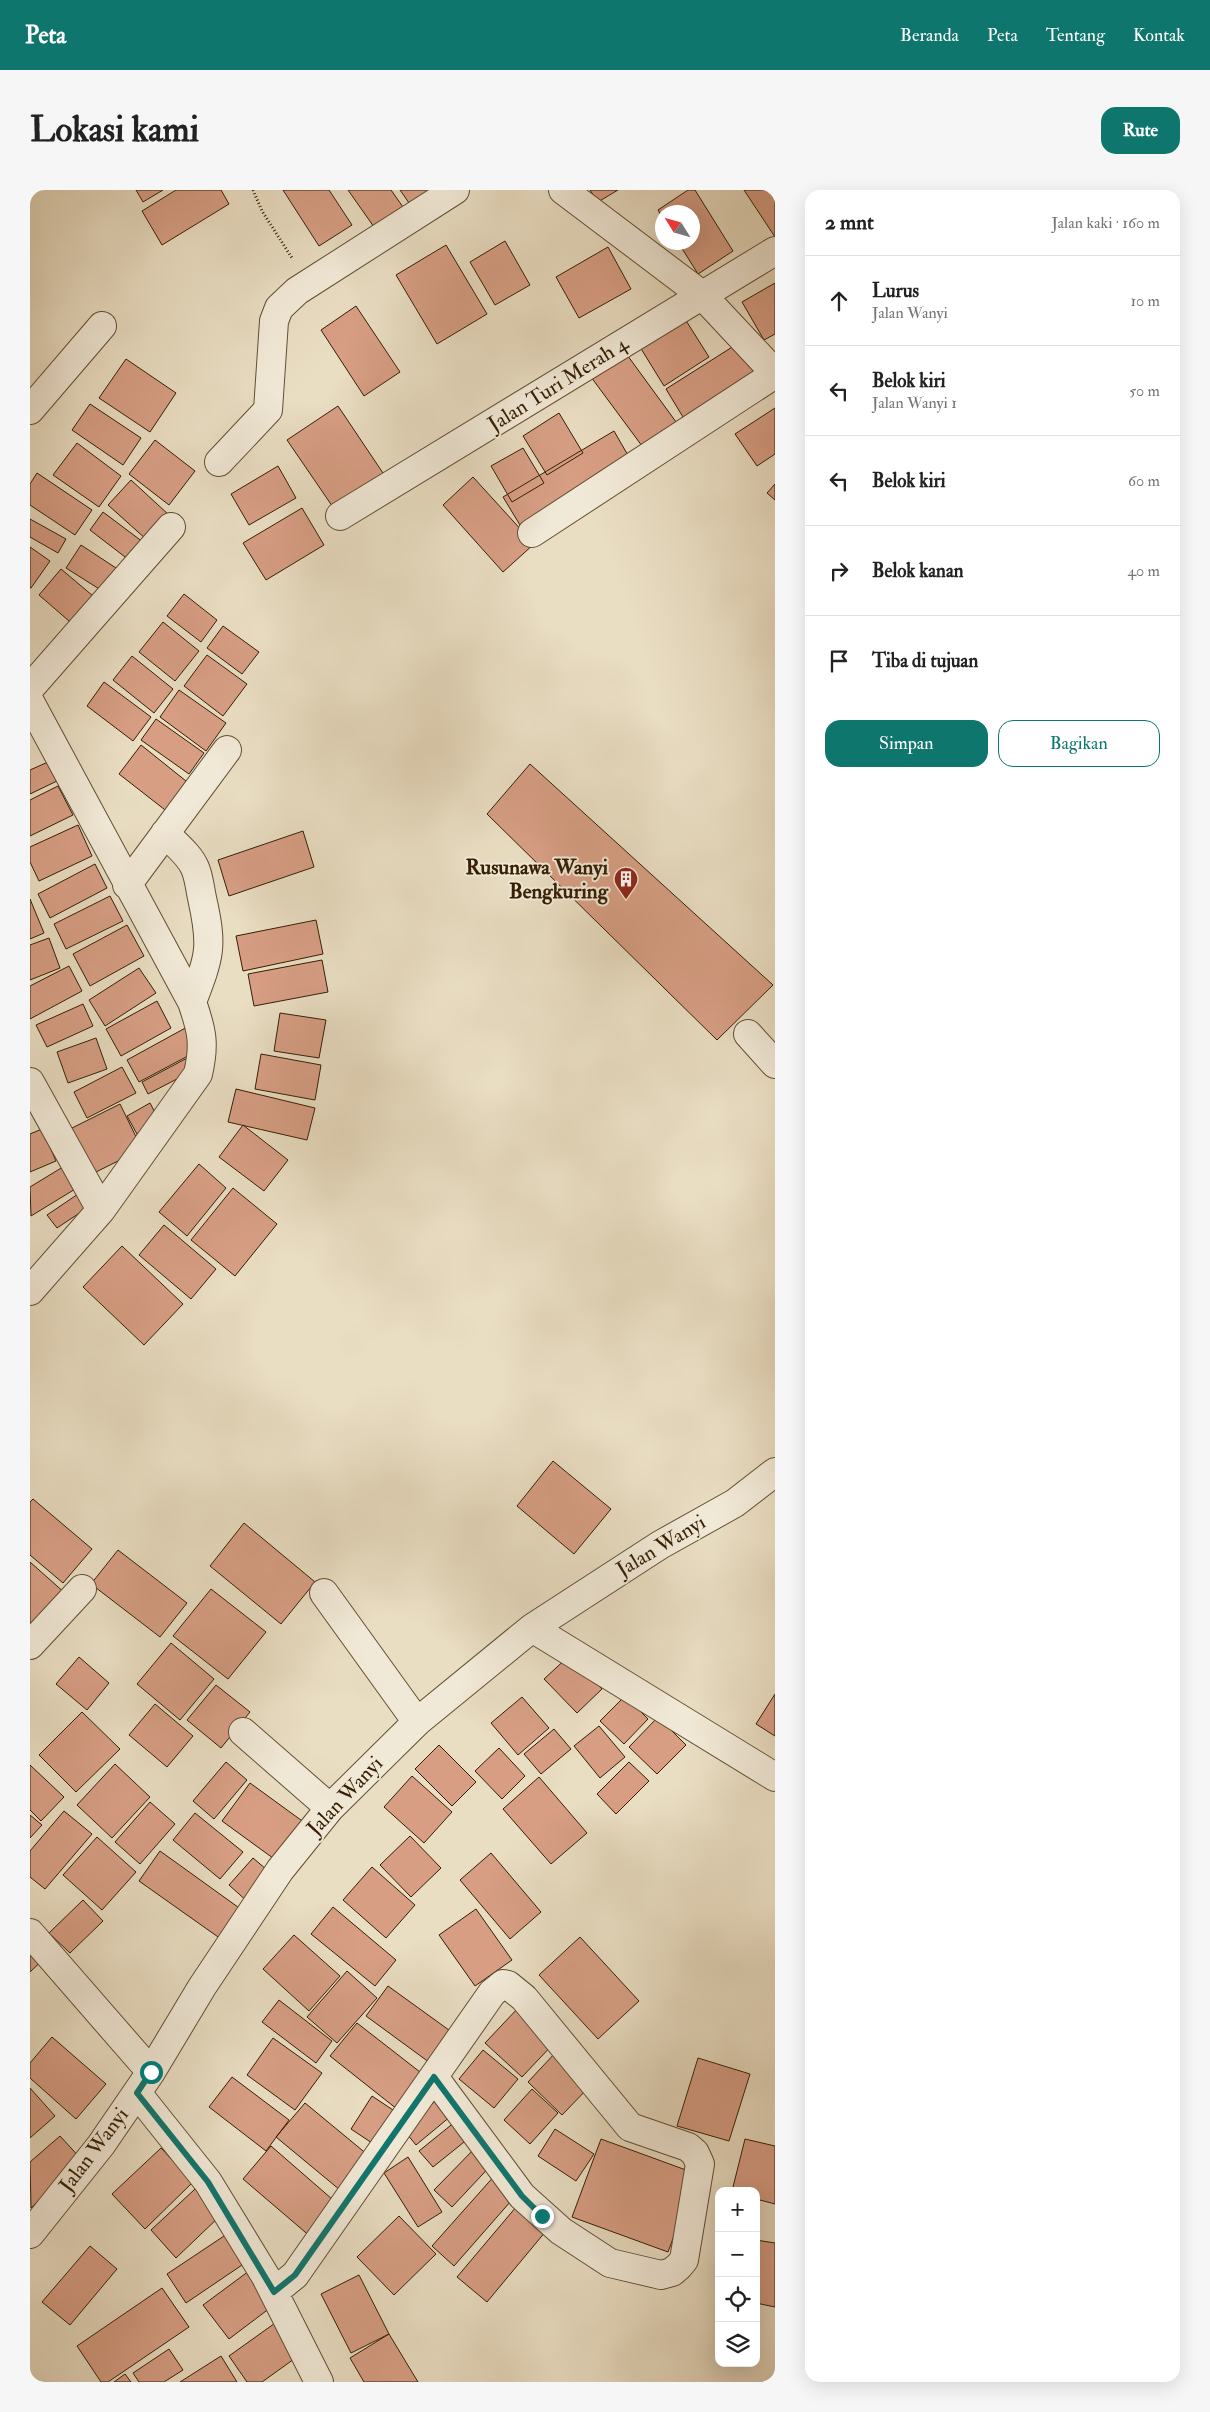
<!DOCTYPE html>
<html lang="id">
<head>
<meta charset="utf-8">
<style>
  body { margin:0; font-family:"IM FELL Double Pica",serif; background:#f6f6f6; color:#222 }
  .controls { position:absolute; right:15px; bottom:15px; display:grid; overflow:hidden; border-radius:10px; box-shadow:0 5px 20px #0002 }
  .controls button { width:45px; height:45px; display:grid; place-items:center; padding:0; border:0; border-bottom:1px solid #e0e0e0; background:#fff; color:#222; font:25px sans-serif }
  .compass { position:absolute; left:625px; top:15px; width:45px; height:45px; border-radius:50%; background:#fff; box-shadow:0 5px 20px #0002; rotate:307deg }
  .stop { position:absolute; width:15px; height:15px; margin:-11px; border:4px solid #0f766e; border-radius:50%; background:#fff }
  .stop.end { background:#0f766e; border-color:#fff; box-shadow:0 1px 5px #0008 }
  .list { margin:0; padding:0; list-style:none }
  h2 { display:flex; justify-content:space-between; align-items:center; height:65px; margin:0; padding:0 20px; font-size:21px }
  h2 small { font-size:16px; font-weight:400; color:#767676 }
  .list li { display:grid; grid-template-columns:32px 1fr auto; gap:15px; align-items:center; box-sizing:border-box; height:90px; padding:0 20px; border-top:1px solid #e0e0e0 }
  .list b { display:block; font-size:19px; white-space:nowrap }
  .list p { margin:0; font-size:16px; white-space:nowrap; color:#767676 }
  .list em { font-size:16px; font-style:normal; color:#767676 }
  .actions { display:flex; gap:10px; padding:15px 20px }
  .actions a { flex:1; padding:11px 0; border:1px solid #0f766e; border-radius:15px; text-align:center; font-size:18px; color:#0f766e }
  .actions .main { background:#0f766e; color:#fff }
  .icon { flex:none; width:28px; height:28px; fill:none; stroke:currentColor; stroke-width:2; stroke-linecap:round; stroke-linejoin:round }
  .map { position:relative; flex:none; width:745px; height:2192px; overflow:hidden; border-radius:15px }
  header { display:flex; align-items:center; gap:30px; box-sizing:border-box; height:70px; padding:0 25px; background:#0f766e; color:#fff }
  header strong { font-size:24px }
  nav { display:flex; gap:28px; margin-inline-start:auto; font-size:18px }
  .intro { display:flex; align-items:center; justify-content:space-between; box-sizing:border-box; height:120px; padding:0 30px }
  h1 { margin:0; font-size:35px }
  .button { padding:12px 22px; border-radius:15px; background:#0f766e; color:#fff; font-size:18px; font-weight:700 }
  main { display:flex; gap:30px; padding:0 30px }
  aside { flex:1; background:#fff; border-radius:15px; box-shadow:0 5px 20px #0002 }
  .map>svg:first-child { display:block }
  .building { fill:#d79e84; stroke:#351e03 }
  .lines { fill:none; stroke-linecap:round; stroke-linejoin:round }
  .minor-casing { stroke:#624e33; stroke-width:30 }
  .path { stroke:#351e03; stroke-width:3; stroke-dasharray:1 2.5; stroke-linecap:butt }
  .minor { stroke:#f1e9d7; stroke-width:28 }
  .route { stroke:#0f766e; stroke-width:6 }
  .labels { text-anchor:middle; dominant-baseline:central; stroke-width:4; stroke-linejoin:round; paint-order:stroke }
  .street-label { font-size:21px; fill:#351e03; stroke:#f1e9d7 }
  .poi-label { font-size:21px; font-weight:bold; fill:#351e03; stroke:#f1e9d7; text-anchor:end }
</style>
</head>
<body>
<header>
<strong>Peta</strong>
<nav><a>Beranda</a><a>Peta</a><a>Tentang</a><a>Kontak</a></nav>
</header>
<div class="intro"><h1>Lokasi kami</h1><a class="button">Rute</a></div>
<main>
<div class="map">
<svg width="745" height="2192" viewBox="0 0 745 2192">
  <rect width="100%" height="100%" fill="#e9ddc2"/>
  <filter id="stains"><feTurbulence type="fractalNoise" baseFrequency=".004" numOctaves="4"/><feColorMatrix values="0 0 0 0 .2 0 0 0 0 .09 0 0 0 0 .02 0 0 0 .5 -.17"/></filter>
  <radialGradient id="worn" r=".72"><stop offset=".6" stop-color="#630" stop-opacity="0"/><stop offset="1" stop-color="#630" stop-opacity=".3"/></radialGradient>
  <path class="building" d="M106,0H133L113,12Z
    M146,0H191L199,14L132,55L112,21Z
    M253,0H299L322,35L289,56Z
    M318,0H361L380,27L351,47Z
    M370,0H417L386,23Z
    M560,0H588L568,12Z
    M658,0H665L703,61L668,84L648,52H662V22H632V27L628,20Z
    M714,0H745V47Z
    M475,51L500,95L465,115L440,72Z
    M416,55L457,124L407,154L366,85Z
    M578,57L601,99L549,128L526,87Z
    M745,93V144L734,150L712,112Z
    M326,116L370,182L334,206L291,140Z
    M655,129L679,167L634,196L610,157Z
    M707,154L728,187L656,232L636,199Z
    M595,162L649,236L615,260L561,187Z
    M96,169L146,203L120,242L69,208Z
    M60,214L111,248L93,275L42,240Z
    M308,216L359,292L309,326L257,250Z
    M745,218V264L727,276L705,244Z
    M529,223L553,263L517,285L493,246Z
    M584,241L603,274L493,340L473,307Z
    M125,250L165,281L139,315L99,284Z
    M47,253L91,286L69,317L23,285Z
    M493,258L514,293L482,312L461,276Z
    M248,276L266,308L219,335L201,304Z
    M7,283L62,320L45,345L0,315V294Z
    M443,287L504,354L473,382L413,315Z
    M101,290L139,325L117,350L78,315Z
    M745,294V310L737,303Z
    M272,318L294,355L236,390L213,353Z
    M73,322L113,352L99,370L60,340Z
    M0,329L36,349L28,363L0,347Z
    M51,355L89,380L74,402L36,378Z
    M0,357L20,371L1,398H0Z
    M31,379L69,411L47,438L9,405Z
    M154,404L187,430L171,452L137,426Z
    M133,432L169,461L145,491L109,462Z
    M193,436L229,462L212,484L177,458Z
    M177,465L217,494L193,526L154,496Z
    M102,466L143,499L124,523L83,490Z
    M74,492L121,527L103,551L57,516Z
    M149,500L196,533L176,561L130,527Z
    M126,529L174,563L159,584L111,550Z
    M111,555L161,595L139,623L89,584Z
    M18,572L27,591L0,604V580Z
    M500,574L743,795L687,850L457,624Z
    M28,596L43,625L0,646V610Z
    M48,635L62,666L9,691L0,672V657Z
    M273,641L284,677L199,706L188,670Z
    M65,674L77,698L20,728L8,704Z
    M80,706L93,731L36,759L24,734Z
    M0,709L14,743L0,749Z
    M286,730L293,764L213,781L206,746Z
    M97,735L114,766L60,796L43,764Z
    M19,748L30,778L0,790V755Z
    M292,770L298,802L224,816L218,784Z
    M39,776L52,801L0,829V796Z
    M109,778L126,803L75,836L59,810Z
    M127,811L141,838L91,866L76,839Z
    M53,814L63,836L17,857L6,835Z
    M250,823L296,830L289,868L244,861Z
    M159,836L171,859L109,892L97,870Z
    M66,848L77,879L38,893L27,862Z
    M231,864L291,875L285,910L225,899Z
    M161,866L168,878L118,904L112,892Z
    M92,877L106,903L57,928L44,902Z
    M206,899L285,918L277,950L198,932Z
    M120,913L130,932L107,944L97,926Z
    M90,914L112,959L60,985L38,940Z
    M213,935L258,970L234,1001L189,967Z
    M12,939L26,971L0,982V944Z
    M41,972L55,993L1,1026L0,997Z
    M169,974L196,998L157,1046L129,1022Z
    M203,998L247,1034L205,1086L161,1050Z
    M54,1000L63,1014L27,1038L17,1025Z
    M134,1035L186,1079L161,1109L109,1065Z
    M92,1056L153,1114L114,1155L53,1097Z
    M523,1271L581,1319L544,1364L487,1316Z
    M3,1309L62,1359L33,1393L0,1365V1312Z
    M214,1333L285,1392L251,1434L180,1376Z
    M88,1360L157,1413L130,1447L61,1394Z
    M0,1372L36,1404L7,1438L0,1432Z
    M181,1399L236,1442L198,1489L143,1446Z
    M141,1453L184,1489L150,1530L107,1494Z
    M540,1465L572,1499L547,1523L514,1489Z
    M49,1467L79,1493L57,1520L26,1494Z
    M186,1495L220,1522L191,1558L157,1530Z
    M745,1504V1546L726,1534Z
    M595,1506L618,1529L594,1554L570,1531Z
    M492,1507L519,1538L488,1565L461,1533Z
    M125,1514L163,1546L137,1577L99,1545Z
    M52,1522L90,1559L46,1602L9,1565Z
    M628,1527L656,1555L627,1584L599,1557Z
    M569,1536L595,1567L570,1588L544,1556Z
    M524,1539L541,1559L511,1584L494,1564Z
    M409,1555L446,1592L422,1616L385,1579Z
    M469,1558L495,1586L472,1609L445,1581Z
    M196,1572L217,1590L184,1629L163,1611Z
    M599,1572L619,1591L586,1624L567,1604Z
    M85,1574L120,1607L82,1648L47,1615Z
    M0,1575L34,1607L11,1631L0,1620Z
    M382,1586L422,1622L394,1653L354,1617Z
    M509,1587L557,1643L521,1674L473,1619Z
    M220,1593L275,1633L247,1671L192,1631Z
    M120,1612L145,1634L110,1674L85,1652Z
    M34,1621L62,1644L15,1699L0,1687V1661Z
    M165,1623L213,1662L190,1689L143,1650Z
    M0,1625L12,1635L0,1648Z
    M380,1646L411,1678L381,1707L350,1675Z
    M67,1647L106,1682L72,1720L33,1685Z
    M130,1661L219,1725L198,1754L109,1691Z
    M461,1663L511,1722L480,1749L430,1690Z
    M223,1668L243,1685L219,1713L199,1695Z
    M342,1677L385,1715L356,1748L313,1710Z
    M53,1710L73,1731L40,1763L19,1743Z
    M303,1717L366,1770L345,1796L281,1744Z
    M446,1719L482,1770L445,1796L409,1745Z
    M264,1745L310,1786L279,1821L233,1779Z
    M550,1747L609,1811L568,1849L509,1785Z
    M0,1748L17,1766L0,1782Z
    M317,1781L347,1808L307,1853L277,1827Z
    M358,1796L430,1848L407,1878L336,1826Z
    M249,1810L302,1851L286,1873L232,1832Z
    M489,1817L526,1851L492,1887L455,1853Z
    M327,1833L399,1889L372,1923L300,1866Z
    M22,1847L76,1894L46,1929L0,1888V1873Z
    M243,1848L292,1883L265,1920L217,1885Z
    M453,1860L488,1889L464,1918L429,1889Z
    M526,1862L561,1895L532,1925L498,1892Z
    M668,1868L720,1884L699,1951L647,1936Z
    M202,1887L259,1930L236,1961L179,1917Z
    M0,1898L25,1926L0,1948Z
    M502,1899L528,1923L500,1954L474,1930Z
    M413,1905L427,1921L386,1955L372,1938Z
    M342,1906L366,1922L345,1955L321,1939Z
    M275,1913L344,1970L316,2005L246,1947Z
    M431,1927L444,1944L403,1977L389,1961Z
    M525,1939L564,1964L546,1991L508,1966Z
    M30,1946L53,1971L1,2018L0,1972Z
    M571,1949L667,1984L638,2062L542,2027Z
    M715,1949L745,1956V2014L726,2009V2001H702Z
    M449,1954L466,1970L422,2017L404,2000Z
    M241,1956L310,2016L282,2048L213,1989Z
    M131,1958L163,1992L115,2039L82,2004Z
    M378,1967L412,2022L388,2037L354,1983Z
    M466,1984L488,2003L424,2076L402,2056Z
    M165,1999L190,2026L146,2068L121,2040Z
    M492,2010L521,2035L457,2112L427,2087Z
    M369,2026L406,2064L364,2105L327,2067Z
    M200,2042L218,2071L156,2113L137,2084Z
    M726,2050L745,2053V2117L726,2113Z
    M60,2056L87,2079L40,2135L12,2112Z
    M219,2081L244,2115L199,2149L173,2115Z
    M329,2085L359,2144L321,2163L291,2104Z
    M132,2098L159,2137L78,2192H71L47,2156Z
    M248,2131L271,2164L232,2192H217L199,2166Z
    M359,2144L388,2192H334L320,2168Z
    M139,2159L153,2180L134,2192H109L103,2183Z
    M191,2166L207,2192H150Z
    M95,2184L101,2192H84Z"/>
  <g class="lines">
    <defs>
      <path id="minor" d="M533,0L672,105L745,183
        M0,220L72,136
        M189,272L238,220L244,131L249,118L267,101L425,0
        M310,326L745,61
        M502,343L745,184
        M0,498L141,337
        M0,512L162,812C172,841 175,854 168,884L71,1020L0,1101
        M135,643C145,654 159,664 165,678C169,687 170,699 172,708C183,757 180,765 162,812
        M97,695L197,560
        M718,844L745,874
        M0,892L71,1020
        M294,1403L387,1532
        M502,1438L745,1587
        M0,1455L52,1399
        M213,1542L300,1618
        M0,1743L121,1882
        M107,1903L178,1992L236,2087L289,2192
        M0,2044L71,1955L121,1882L172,1797L250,1680L300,1618L387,1532L502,1438L630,1355L705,1313L745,1282
        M244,2102L265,2085L462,1803L473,1794L478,1795L494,1808L600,1937L658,1957L665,1963L670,1974L654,2070L649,2076L642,2082L631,2085L580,2073L531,2041L492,2006L404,1887"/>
    </defs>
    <use href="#minor" class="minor-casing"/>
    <path class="path" d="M223,0L232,21L262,68"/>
    <use href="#minor" class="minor"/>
  </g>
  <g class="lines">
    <path class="route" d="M121,1882L107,1903L178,1992L244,2102L265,2085L404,1887L492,2006L512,2026"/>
  </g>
  <defs>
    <symbol id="building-pin" viewBox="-11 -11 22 30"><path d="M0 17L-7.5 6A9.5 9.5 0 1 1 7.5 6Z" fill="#8f2418" stroke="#f1e9d7"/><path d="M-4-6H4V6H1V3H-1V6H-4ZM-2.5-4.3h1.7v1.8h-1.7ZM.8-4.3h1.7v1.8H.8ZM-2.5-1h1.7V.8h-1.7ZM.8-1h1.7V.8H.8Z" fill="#fff"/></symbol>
  </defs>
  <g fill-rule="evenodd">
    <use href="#building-pin" x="582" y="675" width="28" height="38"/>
  </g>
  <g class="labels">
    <g class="street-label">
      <text transform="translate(528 194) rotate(-32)">Jalan Turi Merah 4</text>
      <text transform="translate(631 1356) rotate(-31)">Jalan Wanyi</text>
      <text transform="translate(315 1606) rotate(-47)">Jalan Wanyi</text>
      <text transform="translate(64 1960) rotate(-53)">Jalan Wanyi</text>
    </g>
    <g class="poi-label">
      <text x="578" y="677">Rusunawa Wanyi<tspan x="578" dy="24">Bengkuring</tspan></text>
    </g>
  </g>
  <rect width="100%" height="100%" filter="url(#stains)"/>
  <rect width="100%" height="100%" fill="url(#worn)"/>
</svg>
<div class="controls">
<button>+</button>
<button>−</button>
<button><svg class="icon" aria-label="locate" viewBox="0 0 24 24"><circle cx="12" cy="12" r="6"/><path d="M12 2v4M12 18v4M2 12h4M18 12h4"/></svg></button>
<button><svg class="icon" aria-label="layers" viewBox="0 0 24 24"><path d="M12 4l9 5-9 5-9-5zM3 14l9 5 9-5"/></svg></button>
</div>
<svg class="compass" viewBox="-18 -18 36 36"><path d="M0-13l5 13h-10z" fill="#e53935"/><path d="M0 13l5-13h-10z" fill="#767676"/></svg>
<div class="stop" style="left:121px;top:1882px"></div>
<div class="stop end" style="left:512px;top:2026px"></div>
</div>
<aside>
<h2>2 mnt<small>Jalan kaki · 160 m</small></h2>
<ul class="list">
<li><svg class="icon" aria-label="ahead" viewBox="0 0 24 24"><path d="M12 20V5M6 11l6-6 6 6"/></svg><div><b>Lurus</b><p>Jalan Wanyi</p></div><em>10 m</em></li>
<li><svg class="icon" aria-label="left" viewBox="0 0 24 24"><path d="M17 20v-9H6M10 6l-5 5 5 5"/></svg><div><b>Belok kiri</b><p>Jalan Wanyi 1</p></div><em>50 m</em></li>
<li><svg class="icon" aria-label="left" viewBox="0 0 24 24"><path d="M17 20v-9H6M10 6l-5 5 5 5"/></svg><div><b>Belok kiri</b></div><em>60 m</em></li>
<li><svg class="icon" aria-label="right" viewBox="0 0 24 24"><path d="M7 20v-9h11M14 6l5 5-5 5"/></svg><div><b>Belok kanan</b></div><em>40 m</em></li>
<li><svg class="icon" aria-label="arrive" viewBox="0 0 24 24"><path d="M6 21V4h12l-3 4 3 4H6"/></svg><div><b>Tiba di tujuan</b></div></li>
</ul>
<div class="actions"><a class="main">Simpan</a><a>Bagikan</a></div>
</aside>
</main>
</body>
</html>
